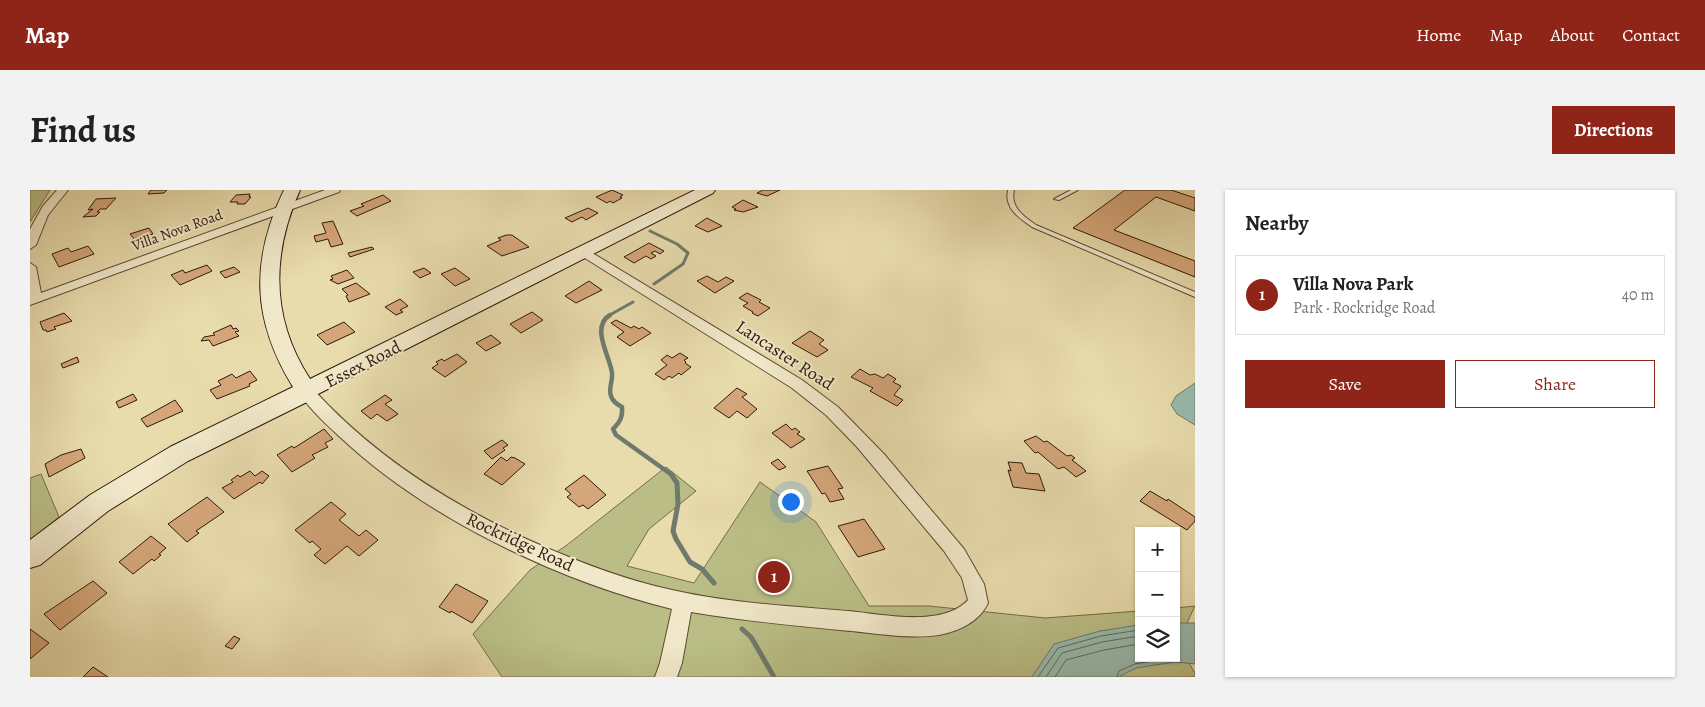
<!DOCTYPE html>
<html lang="en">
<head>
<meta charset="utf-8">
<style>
  body { margin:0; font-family:Alegreya,serif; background:#f2f2f2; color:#222 }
  .controls { position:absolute; right:15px; bottom:15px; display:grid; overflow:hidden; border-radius:0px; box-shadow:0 1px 4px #0004 }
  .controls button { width:45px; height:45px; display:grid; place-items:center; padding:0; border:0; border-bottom:1px solid #e0e0e0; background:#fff; color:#222; font:25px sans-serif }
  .you { position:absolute; left:760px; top:311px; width:18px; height:18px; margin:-12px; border:4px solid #fff; border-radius:50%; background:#1a73e8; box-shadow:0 0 0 8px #1a73e833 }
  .badge { display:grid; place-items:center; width:32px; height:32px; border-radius:50%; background:#8f2418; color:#fff; font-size:16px; font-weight:700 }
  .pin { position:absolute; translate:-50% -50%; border:2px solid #fff; box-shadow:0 1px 5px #0006 }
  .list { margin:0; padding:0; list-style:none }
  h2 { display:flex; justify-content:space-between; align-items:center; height:65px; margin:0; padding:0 20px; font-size:21px }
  h2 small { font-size:16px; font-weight:400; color:#767676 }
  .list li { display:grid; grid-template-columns:32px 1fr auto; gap:15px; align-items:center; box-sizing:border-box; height:80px; margin:0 10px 10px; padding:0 10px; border:1px solid #e0e0e0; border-radius:0px }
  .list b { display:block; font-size:19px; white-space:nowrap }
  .list p { margin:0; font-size:16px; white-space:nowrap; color:#767676 }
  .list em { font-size:16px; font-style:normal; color:#767676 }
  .actions { display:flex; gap:10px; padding:15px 20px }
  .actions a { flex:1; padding:11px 0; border:1px solid #8f2418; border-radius:0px; text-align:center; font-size:18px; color:#8f2418 }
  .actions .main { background:#8f2418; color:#fff }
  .icon { flex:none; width:28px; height:28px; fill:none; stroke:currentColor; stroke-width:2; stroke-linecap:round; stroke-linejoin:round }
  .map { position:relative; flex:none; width:1165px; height:487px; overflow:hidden; border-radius:0px }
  header { display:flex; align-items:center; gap:30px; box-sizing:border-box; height:70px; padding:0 25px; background:#8f2418; color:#fff }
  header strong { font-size:24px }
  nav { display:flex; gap:28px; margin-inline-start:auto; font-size:18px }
  .intro { display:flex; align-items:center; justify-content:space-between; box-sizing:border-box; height:120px; padding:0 30px }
  h1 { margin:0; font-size:35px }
  .button { padding:12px 22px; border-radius:0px; background:#8f2418; color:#fff; font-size:18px; font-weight:700 }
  main { display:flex; gap:30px; padding:0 30px }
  aside { flex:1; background:#fff; border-radius:0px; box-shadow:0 1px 4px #0004 }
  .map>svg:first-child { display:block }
  .green { fill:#babe86; stroke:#746c48 }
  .water { fill:#98bbae; stroke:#6e7a6d }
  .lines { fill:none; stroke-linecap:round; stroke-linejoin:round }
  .shore { stroke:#636a5c; stroke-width:1 }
  .stream-far2 { stroke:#6e7a6d; stroke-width:3 }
  .stream-far1 { stroke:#6e7a6d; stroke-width:4.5 }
  .stream { stroke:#6e7a6d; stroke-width:5 }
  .building { fill:#d4a679; stroke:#2e190b }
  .lane-casing { stroke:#5c4a33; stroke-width:2 }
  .street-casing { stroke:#5c4a33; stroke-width:2 }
  .secondary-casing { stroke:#2e190b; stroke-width:2 }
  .lane { fill:#f0e8c9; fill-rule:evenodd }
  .street { fill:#f0e8c9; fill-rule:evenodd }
  .secondary { fill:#f0e8c9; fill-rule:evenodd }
  .labels { text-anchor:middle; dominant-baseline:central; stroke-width:4; stroke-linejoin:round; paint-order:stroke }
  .far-street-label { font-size:15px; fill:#2e190b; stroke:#f0e8c9 }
  .street-label { font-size:18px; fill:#2e190b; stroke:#f0e8c9 }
</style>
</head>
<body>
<header>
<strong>Map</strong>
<nav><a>Home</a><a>Map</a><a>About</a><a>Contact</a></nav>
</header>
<div class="intro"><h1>Find us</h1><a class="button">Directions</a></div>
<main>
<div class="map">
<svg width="1165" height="487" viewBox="0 0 1165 487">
  <rect width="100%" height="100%" fill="#e8dbac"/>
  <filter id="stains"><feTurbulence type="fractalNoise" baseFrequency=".004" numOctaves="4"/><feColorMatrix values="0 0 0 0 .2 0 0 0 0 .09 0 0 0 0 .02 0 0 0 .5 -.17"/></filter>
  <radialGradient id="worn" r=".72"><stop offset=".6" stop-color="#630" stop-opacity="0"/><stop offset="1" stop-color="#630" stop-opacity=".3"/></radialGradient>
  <path class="green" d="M0,0H20L0,32Z
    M636,277L666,301L619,339L597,376L664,393L730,292L786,332L839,416H899L1015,428L1109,421V468H1146V418L1165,416L1147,454L1165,483V487H472L443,444L500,380L537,355Z
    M11,284L29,327L0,350V288Z"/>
  <path class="water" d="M1165,193V235L1147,224L1141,215L1146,206Z
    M1146,433H1165V474L1145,472L1106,478L1088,487H1002L1024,454L1070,441L1109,435V468H1146Z"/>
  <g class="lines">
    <path class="shore" d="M1008,487L1028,458L1071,446L1109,440
      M1016,487L1032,463L1072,452L1109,446
      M1025,487L1036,470L1074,460L1109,454
      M1087,487L1089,481L1105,474L1139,468"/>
    <path class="stream-far2" d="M620,41L647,54L658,63L653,74L624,94
      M578,126L603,112"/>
    <path class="stream-far1" d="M580,125C560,137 580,166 582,183C583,191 578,199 581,206C583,212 587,214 592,217C593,227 590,232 583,239L586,245L642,285"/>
    <path class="stream" d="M641,284L647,293L648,314L643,341L646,349L660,372L672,379L684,393
      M712,439L721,447L744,487"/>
  </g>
  <path class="building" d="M121,0H137L134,3L118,4Z
    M582,0L593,5L590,7L592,8L583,13L580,11L577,13L566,7Z
    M733,0H750L737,6L727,3Z
    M1095,0H1141L1165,8V21L1126,7L1084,40L1165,71V87L1043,38Z
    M220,4L219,7H221L215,14H207L208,12H200L206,5Z
    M353,5L361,11L327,26L320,21L334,16L331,14Z
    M86,8L76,19H70L67,22H70L66,26L53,27L63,19L58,20L66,9Z
    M713,10L728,17L713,22L704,20L706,19L702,17Z
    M558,18L568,23L556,30L552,27L542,32L535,28Z
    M677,28L692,36L678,42L665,36Z
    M303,31L313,54L301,57L298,49L286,52L284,46L296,43L292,33Z
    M119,38L123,44L105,50L100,44Z
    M476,45H482L499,57L472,66L457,56L471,50L468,48Z
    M619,53L634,61L630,64L625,61L621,63L626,66L621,69L616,66L604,73L594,67Z
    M58,56L64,64L29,77L22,64L38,58L41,62Z
    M342,57L344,59L320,67L318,63Z
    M177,75L182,81L150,95L141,85L153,80L155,83Z
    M204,77L210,82L195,88L190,82Z
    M394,78L401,83L390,88L383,82Z
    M425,78L440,89L425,96L411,84Z
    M317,80L324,88L308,94L300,90L303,89L301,86Z
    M677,86L688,92L696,87L704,91L685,103L667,91Z
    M559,91L572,100L546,113L535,106Z
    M326,93L340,104L319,112L316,106L318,105L312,99Z
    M717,103L731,110L729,112L740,118L728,126L722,123L723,122L713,116L718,113L709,108Z
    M370,109L378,116L370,120L373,122L366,125L355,117Z
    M502,122L513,130L491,143L480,134Z
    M34,123L42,131L24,137L26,139L17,142L16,140H13L10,132Z
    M586,130L601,138L604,136L609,139L612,137L621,143L600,156L587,147L594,142L581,133Z
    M314,132L325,142L297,155L287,145Z
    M201,135L203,139L206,138L209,141L205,142L209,146L183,156L179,150L171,151L174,147L185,145L183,143Z
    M780,141L794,150L789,154L798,160L787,167L762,153Z
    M461,145L471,153L456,161L446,153Z
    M650,163L658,168L654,170L656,172L655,173L661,177L651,185L649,183L642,188L639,186L634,190L625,184L637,175L631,170L637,165L642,168Z
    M427,164L437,172L415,187L402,178L408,174L406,172L412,169L414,171Z
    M47,167L49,172L33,178L31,174Z
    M830,179L840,185L845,184L853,188L858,184L866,189L863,192L871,196L864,205L873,210L867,216L840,201L843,198L821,187Z
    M220,181L227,190L219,194L220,196L187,209L180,200L191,195L188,191L202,184L206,188Z
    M707,198L717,204L712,207L727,219L717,228L707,221L699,228L684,218Z
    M103,204L107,210L89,218L86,212Z
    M355,205L362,210L355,214L368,224L357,231L347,224L341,229L331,221Z
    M145,210L153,221L117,237L111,229Z
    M756,234L762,240L765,238L770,242L767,244L775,249L761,258L742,243Z
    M294,239L303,249L295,253L298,257L282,265L285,268L262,282L247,265L262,256L264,258Z
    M1006,246L1014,252L1017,251L1037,266L1041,265L1045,268L1042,270L1056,281L1046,287L1034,277L1028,279L1008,262L1005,263L994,251Z
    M472,250L478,255L473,258L475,260L462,269L454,261Z
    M51,259L55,268L19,287L15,274L31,265Z
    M471,267L477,271L481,267L485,268L495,274L472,295L454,284Z
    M748,269L756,277L749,280L741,273Z
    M978,272L992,273L996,283L1009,284L1015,301L983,297L978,280L981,281Z
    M798,276L813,298L808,299L814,309L800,312L795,303L792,304L777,281Z
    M220,281L225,286L232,281L239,286L232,294L230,292L204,309L192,298L203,292L201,290L208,285L210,287Z
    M554,285L576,305L558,319L553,315L549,317L537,307L541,304L535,299Z
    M1120,301L1137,311L1138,309L1165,327V331L1157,340L1110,311Z
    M177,307L194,322L166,341L169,343L157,352L138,334Z
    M301,312L316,324L309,330L329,346L336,340L348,350L329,366L317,356L295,374L284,365L291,359L282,351L280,353L265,340Z
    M834,329L855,359L828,367L808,336Z
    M121,346L136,358L129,364L131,365L124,371L122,369L103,384L89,372Z
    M63,391L77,403L30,440L14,424Z
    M426,394L458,411L442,433L421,421L420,423L409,417Z
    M0,439L19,453L0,469Z
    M204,446L210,449L202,459L195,456Z
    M63,477L78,487H53Z"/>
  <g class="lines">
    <defs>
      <path id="lane" d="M978,0H984C980,17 993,26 1006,35L1165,102V107L1002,37C989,28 974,18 978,0Z
        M1041,0H1048L1029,10L1024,9Z"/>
      <path id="street" d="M27,0H38L18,25L6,55L0,59V39L13,16Z
        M295,0H310L309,2L0,115V73L6,77L11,103Z
        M554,58L772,190L808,217L854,264L934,359L954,394L958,413C949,432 929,441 909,445C880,449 850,444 821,441C768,436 714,431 661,422L652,473L647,487H625L630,473L642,419C528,391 396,328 310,247C296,234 279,219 269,202L272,198L277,197L282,198C347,270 429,320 517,358C557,375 599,391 642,400C700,413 759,416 818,421C852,424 912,438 938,410L932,388L914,361L827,257L796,225L762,198L550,65L548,62Z"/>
      <path id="secondary" d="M254,0H270C241,65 241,129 280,189L665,0H685L683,3L286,205L285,208L158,271L78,321L10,375L0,378V350L60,305L140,257L263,197C222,130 220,71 254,0Z"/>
    </defs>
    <use href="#lane" class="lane-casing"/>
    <use href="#street" class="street-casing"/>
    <use href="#secondary" class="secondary-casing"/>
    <use href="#lane" class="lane"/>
    <use href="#street" class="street"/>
    <use href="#secondary" class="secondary"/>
  </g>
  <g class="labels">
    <g class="far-street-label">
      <text transform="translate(147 40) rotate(-20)">Villa Nova Road</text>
    </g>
    <g class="street-label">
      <text transform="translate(755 165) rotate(33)">Lancaster Road</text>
      <text transform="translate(333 174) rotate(-27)">Essex Road</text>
      <text transform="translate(490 352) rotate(25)">Rockridge Road</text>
    </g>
  </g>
  <rect width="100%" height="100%" filter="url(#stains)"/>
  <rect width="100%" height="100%" fill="url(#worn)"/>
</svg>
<div class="controls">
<button>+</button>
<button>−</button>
<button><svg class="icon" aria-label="layers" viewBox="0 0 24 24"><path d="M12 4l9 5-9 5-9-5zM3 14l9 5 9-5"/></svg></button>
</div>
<div class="you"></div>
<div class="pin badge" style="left:744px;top:387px">1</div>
</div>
<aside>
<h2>Nearby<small></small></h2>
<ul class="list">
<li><span class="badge">1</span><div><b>Villa Nova Park</b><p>Park · Rockridge Road</p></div><em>40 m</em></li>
</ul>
<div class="actions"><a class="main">Save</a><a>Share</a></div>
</aside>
</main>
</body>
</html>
